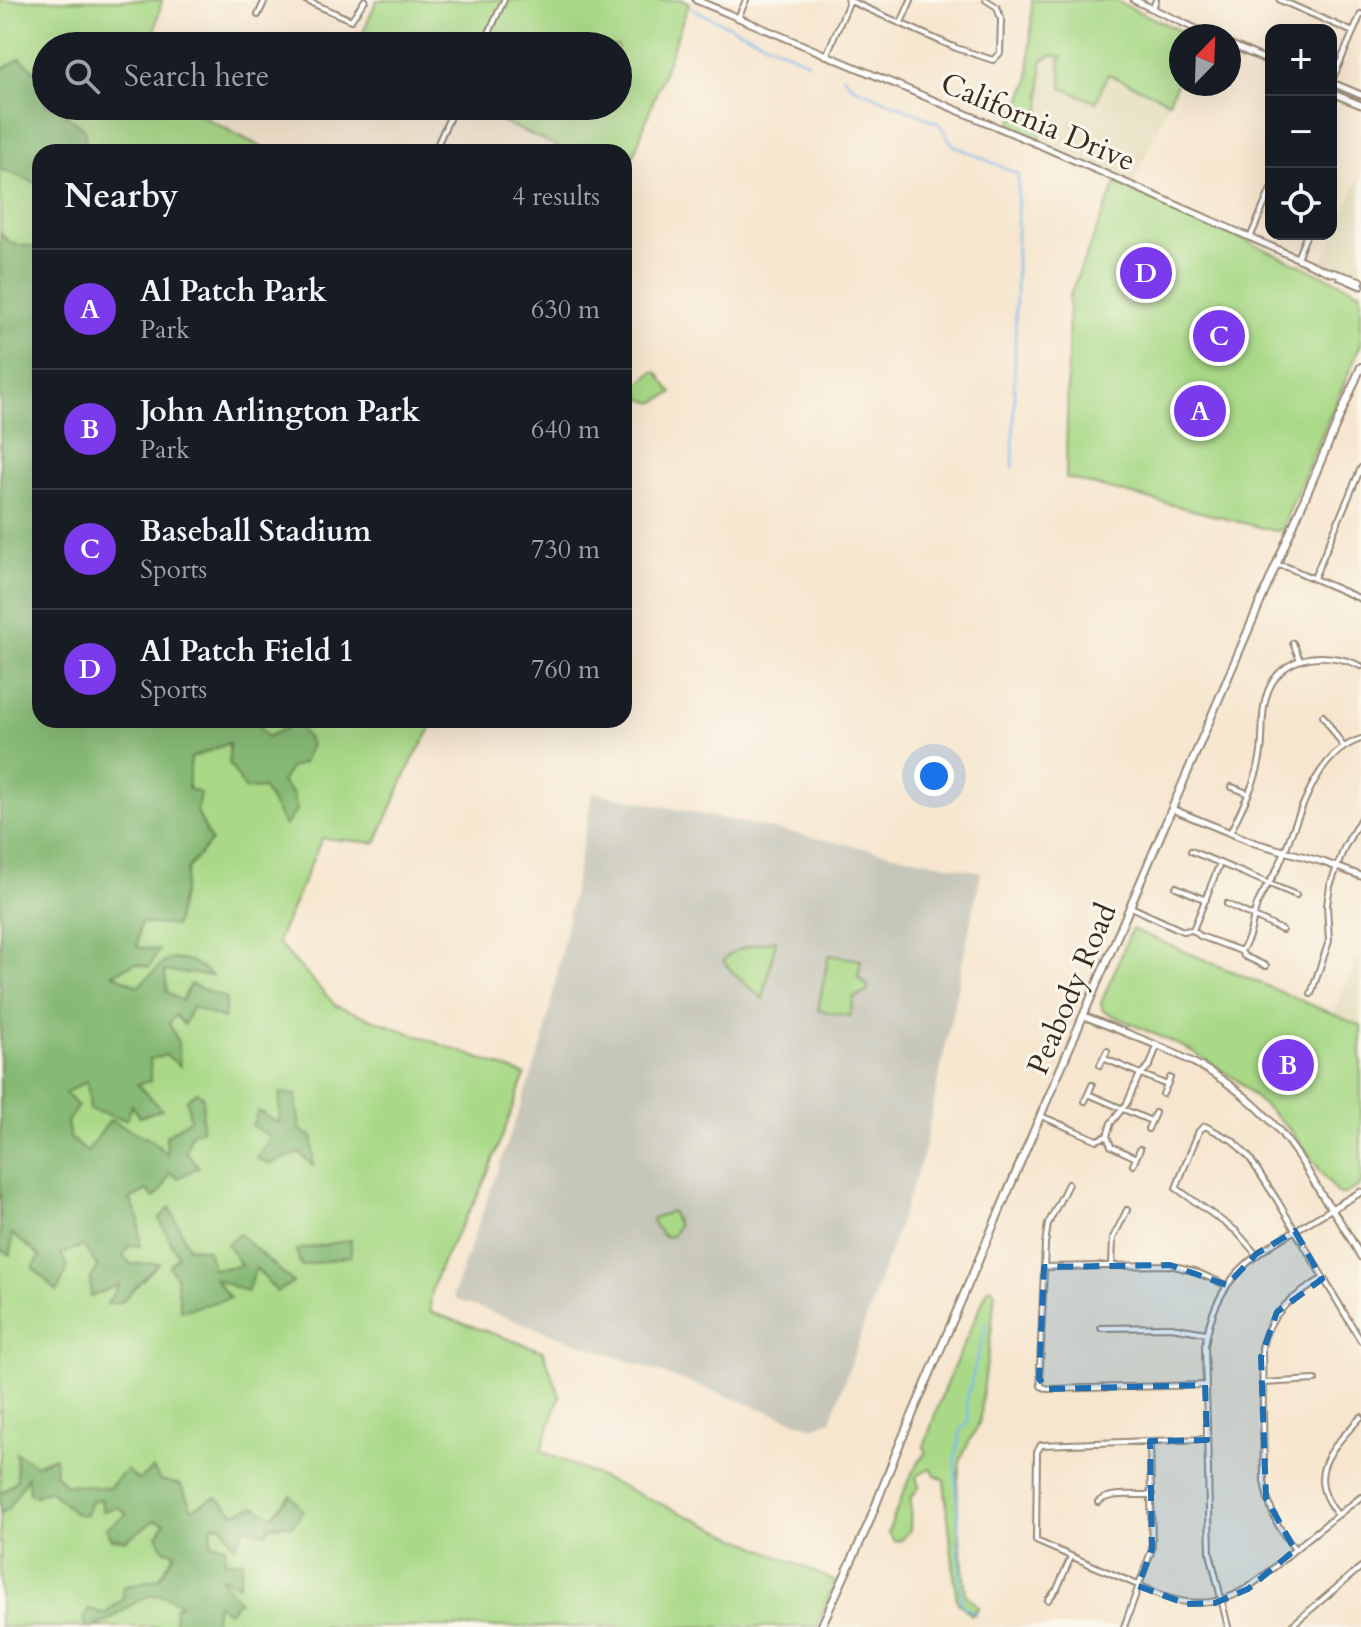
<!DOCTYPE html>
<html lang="en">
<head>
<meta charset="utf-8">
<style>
  body { margin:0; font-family:Cardo,serif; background:#20242c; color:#f1f3f6 }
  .controls { position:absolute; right:24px; top:24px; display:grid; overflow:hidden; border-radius:16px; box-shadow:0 8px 32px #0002 }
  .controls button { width:72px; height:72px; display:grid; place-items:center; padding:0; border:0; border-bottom:2px solid #363941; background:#171b24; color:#f1f3f6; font:40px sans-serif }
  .compass { position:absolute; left:1169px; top:24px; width:72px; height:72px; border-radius:50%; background:#171b24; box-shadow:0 8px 32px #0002; rotate:23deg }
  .you { position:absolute; left:934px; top:776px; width:28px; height:28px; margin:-20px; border:6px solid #fff; border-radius:50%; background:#1a73e8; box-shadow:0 0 0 12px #1a73e833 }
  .badge { display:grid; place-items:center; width:52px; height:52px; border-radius:50%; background:#7c3aed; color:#fff; font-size:26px; font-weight:700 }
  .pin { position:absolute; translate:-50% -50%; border:4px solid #fff; box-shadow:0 2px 8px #0006 }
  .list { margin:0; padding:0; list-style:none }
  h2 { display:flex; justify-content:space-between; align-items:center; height:104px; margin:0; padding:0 32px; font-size:34px }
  h2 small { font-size:26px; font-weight:400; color:#9ea1a6 }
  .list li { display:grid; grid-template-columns:52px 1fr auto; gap:24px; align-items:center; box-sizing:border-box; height:120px; padding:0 32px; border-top:2px solid #363941 }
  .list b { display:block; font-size:30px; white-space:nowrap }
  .list p { margin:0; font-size:26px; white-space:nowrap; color:#9ea1a6 }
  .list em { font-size:26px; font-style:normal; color:#9ea1a6 }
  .icon { flex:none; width:44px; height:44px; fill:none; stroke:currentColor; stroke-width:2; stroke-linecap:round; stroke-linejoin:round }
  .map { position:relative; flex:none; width:1361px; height:1627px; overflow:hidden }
  .search { position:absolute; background:#171b24; box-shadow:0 8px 32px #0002; left:32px; top:32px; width:600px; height:88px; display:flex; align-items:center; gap:20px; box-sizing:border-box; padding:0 28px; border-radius:44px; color:#9ea1a6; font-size:30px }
  .panel { position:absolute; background:#171b24; box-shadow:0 8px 32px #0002; left:32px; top:144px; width:600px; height:584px; border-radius:24px }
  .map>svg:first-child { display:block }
  .built { fill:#e2dcba }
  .industrial { fill:#c5c5b8 }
  .green { fill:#a9d987; stroke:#728252; stroke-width:2 }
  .forest { fill:#86b974; stroke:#607249; stroke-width:2 }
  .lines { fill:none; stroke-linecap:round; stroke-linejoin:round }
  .stream { stroke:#7cb7ee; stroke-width:2 }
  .minor-casing { stroke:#988876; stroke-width:8 }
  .tertiary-casing { stroke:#988876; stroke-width:9 }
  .secondary-casing { stroke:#988876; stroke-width:9 }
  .primary-casing { stroke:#988876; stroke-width:10 }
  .minor { stroke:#fff; stroke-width:4 }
  .tertiary { stroke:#fff; stroke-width:5 }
  .secondary { stroke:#fff; stroke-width:5 }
  .primary { stroke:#fff; stroke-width:6 }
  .marked { fill:#1f6fb2; fill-opacity:0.2; stroke:#1f6fb2; stroke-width:6; stroke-dasharray:16 10; stroke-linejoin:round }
  .labels { text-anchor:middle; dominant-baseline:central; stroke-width:6; stroke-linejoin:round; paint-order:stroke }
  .street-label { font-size:30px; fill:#3b2a1e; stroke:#fbf7ec }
</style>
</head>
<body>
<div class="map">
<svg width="1361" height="1627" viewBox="0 0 1361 1627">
  <rect width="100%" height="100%" fill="#fbf7ec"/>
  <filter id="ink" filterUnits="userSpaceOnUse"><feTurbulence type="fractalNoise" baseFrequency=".0125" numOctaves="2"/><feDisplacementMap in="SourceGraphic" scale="16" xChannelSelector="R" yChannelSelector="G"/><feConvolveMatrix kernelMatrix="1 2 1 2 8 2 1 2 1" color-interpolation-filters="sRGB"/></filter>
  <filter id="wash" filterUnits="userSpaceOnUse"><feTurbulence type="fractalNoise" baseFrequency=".006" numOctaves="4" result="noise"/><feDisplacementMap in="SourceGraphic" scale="32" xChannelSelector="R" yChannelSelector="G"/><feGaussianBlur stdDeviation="1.8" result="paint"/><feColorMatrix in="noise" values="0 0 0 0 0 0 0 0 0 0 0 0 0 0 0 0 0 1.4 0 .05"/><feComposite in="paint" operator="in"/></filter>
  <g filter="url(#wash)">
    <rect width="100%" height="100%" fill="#f6e6cf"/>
    <path class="built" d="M1052,55L1075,60L1169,101L1134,182L1040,140L1042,60Z
      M1361,173V276L1322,264Z
      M1361,949V1026L1333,1015Z"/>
    <path class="industrial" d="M593,792L981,872L923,1155L831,1420L813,1427L457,1300L453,1295L543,1043Z"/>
    <path class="green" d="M0,0H162L151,46H46V106H182L271,152H40V720H436L411,763L376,843L322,838L277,942L336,1006L525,1075C511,1112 498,1150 482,1186C469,1218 424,1278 431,1312L543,1351L560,1396L541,1451L835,1581L817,1627H0Z
      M377,0H683L689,3L626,176L624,152H570L465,106H618V46H357Z
      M1032,0H1114L1191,36H1181V74L1169,101L1108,74L1096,102L1062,88L1060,57H1064L1052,55L1042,61L1040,140L1010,125L1029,82Z
      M1116,183L1361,292V344L1281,530L1275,531L1066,478L1069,297Z
      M653,372H657L672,393L654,403L642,399L638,389L640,383Z
      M1132,929L1361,1026V1185L1345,1194H1337L1293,1133L1238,1081L1190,1050L1103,1011L1101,1003Z
      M776,940L763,999L735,975L723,961C733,947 759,944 776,940Z
      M829,955L861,960L858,977L869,987L866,993L854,997L850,1016L818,1010Z
      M671,1211L678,1226L672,1236L664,1237L652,1222L653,1219Z
      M991,1287L995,1292L991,1333L981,1405C985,1425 964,1443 960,1463C953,1506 962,1552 966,1595L979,1607L972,1615L957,1601L944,1479L935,1475L932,1469L929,1468L916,1477L919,1487L911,1498L910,1531L901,1540L894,1541L888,1532L910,1476L926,1452L924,1447L944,1389L988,1289Z"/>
    <path class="forest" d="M46,54V106H79L78,110L63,114L84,128L87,152H40V182H33L0,169V70L21,58L42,78L40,60Z
      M0,232L10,243L40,248V720H266L259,727L267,737L297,723L311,744L303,763L290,768L281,782L292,793L297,810L285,826L263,788L245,789L229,763V743L191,758L188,788L200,793L197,812L211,841L188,868L175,926L140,923L137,947L159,950L149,967L135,963L113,974L138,986L168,959L191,961L213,976L165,971L167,992L182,1001L190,984L226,998L224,1019L192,1007L184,1025L175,1015L169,1023L178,1041L180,1066L166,1055L150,1059L151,1081L137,1084L162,1109L140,1117L131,1105L127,1120L90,1110L87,1081L65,1093L78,1106L67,1122L70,1138L87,1152L110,1120L153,1141L167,1154L166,1136L190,1119L187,1099L197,1092L203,1097L202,1130L191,1134L186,1152L199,1167L178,1178L170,1172L163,1189L154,1198L147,1190L130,1199L139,1219L140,1246L130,1245L123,1256L131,1264L159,1263L121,1302L107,1304L119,1284L91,1297L90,1280L98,1267L83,1246L61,1254L68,1268L57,1291L33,1268L40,1256L12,1234L11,1255L0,1250Z
      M280,1093L296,1095L300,1130L313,1137V1166L300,1153L270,1164L256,1158L271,1137L252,1126L258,1111L279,1123Z
      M170,1207L188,1247L208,1250L213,1269L241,1266L227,1244L239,1234L293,1282L277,1292L256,1268L247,1292L215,1279L230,1298L181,1311L176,1277L169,1266L178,1256L159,1219Z
      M351,1240V1256L301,1266L296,1250Z
      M16,1453L36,1465L55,1457V1473L64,1484L109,1488L126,1470L138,1480L153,1469L160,1480L181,1485L192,1509L216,1497L235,1513L254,1506L272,1516L291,1495L303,1511L293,1525L270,1526L266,1533L245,1527L235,1547L222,1525H212L211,1543L225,1546V1561H243L239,1585L220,1577L239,1601L228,1612L217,1604L214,1625L238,1621L255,1627L193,1625L174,1627L175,1607L181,1605C141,1574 122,1627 86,1627L83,1619L89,1609L105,1614L123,1599V1587L160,1578L175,1552L164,1550L157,1535L165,1523L155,1520L126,1540L112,1539L106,1528L127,1514L118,1507L102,1511V1499L91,1501L86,1515L76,1514L49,1490L37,1496L30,1494L27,1477L8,1510L0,1513V1494L17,1480Z"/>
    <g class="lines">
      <path class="stream" d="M690,8L808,62
        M842,75L854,87L938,123C946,130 946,139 955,146L1018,174L1013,468
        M976,1614L963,1606L961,1599L955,1459L961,1430L969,1420L966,1401L987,1321"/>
    </g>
  </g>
  <g filter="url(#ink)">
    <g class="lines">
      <defs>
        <path id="minor" d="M305,0L351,20L365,0
          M848,0L956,48L993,60L1000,53L1001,19L997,7L986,0
          M1280,0L1353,32
          M1153,8L1156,0
          M258,15L265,0
          M738,18L746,0
          M901,23L911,0
          M483,46L504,0
          M826,56L850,0
          M1331,83L1361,14
          M434,152L455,106
          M1250,238L1271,189
          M1297,258L1307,234
          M1276,565L1287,567L1361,599
          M1314,578L1361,468
          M1293,643L1300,660
          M1323,716L1343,746
          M1232,787L1247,793
          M1230,833C1240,811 1254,787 1259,763C1264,745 1261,726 1264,707C1272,655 1320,648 1361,666
          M1191,851L1296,895
          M1176,887L1206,900
          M1227,904L1282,930
          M1131,907L1183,931L1193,930
          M1193,930L1200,936L1241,951L1244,956L1266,966
          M1193,930L1220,863
          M1241,951C1253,935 1251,922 1257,905C1263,889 1274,878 1280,863C1298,821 1313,754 1361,739
          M1311,994L1329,941L1327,905L1330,886L1344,848L1361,818
          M1103,1058L1167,1085
          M1100,1065L1107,1051
          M1088,1094L1151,1121
          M1163,1094L1170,1078
          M1085,1101L1092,1085
          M1041,1116L1097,1140L1107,1136L1111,1146L1136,1158
          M1148,1129L1155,1113
          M1107,1136L1111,1123L1127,1103L1139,1076L1150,1065L1157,1046
          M1133,1165L1140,1149
          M1068,1184L1048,1224L1045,1244L1040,1367L1041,1386L1048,1389L1205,1385
          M1256,1254L1236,1231L1176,1188L1199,1131L1205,1126L1232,1140L1249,1157L1277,1200L1361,1341
          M1112,1265L1113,1238L1127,1210
          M1044,1267L1170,1265L1194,1271L1226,1285
          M1101,1328L1171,1327L1206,1333
          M1262,1383L1315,1380
          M1207,1439L1041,1445L1037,1452L1036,1541L1168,1598C1225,1615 1253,1585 1293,1551C1315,1532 1338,1515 1361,1497
          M1098,1502C1112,1491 1135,1496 1152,1495
          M1338,1515C1303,1475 1332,1448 1361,1417
          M1295,1549C1277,1529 1268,1507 1264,1481L1262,1347C1269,1312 1294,1296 1322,1279
          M1048,1600L1057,1589L1071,1557
          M1124,1627L1152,1549L1150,1441
          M1228,1627L1210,1553L1205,1346C1216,1265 1271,1246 1333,1208
          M1290,1627L1361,1567"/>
        <path id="tertiary" d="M696,0L1035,143L1331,273
          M1340,277L1361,286
          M1172,809L1255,843L1323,862L1361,876
          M1333,1208L1361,1192"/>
        <path id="secondary" d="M1134,0L1211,36
          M1229,44L1271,62
          M1331,86L1337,85L1361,95
          M1331,89L1334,94L1361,105
          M1328,271L1361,281
          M1084,1016C1125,1033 1169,1048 1207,1070C1242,1091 1274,1120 1296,1153C1307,1168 1315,1185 1325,1200C1339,1218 1350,1237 1361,1257"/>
        <path id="primary" d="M821,1627L868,1525L896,1453L1361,367"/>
      </defs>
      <use href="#minor" class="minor-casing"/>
      <use href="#tertiary" class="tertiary-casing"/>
      <use href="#secondary" class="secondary-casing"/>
      <use href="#primary" class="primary-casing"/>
      <use href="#minor" class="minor"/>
      <use href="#tertiary" class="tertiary"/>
      <use href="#secondary" class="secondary"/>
      <use href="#primary" class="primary"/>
    </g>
  </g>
  <path class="marked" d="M1295,1231L1322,1279L1277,1312L1261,1357L1266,1498L1295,1550L1248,1589L1215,1603L1187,1604L1138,1586L1152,1549L1150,1441L1207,1440L1205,1385L1048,1389L1039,1379L1044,1267L1170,1265L1227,1285L1256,1254Z"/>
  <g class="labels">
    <g class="street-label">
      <text transform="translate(1038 122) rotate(23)">California Drive</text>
      <text transform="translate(1072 989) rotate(-67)">Peabody Road</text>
    </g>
  </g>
</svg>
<div class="controls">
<button>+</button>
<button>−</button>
<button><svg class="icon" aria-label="locate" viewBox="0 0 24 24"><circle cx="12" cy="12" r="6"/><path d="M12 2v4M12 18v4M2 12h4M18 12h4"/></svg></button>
</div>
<svg class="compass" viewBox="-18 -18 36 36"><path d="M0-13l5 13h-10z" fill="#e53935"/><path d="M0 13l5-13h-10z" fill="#9ea1a6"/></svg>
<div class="you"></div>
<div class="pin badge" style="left:1200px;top:411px">A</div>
<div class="pin badge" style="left:1288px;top:1065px">B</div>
<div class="pin badge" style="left:1219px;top:336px">C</div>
<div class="pin badge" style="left:1146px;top:273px">D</div>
<div class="search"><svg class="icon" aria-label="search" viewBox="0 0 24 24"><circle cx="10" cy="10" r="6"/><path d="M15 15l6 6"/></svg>Search here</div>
<section class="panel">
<h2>Nearby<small>4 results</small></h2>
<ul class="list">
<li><span class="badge">A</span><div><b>Al Patch Park</b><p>Park</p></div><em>630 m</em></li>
<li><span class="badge">B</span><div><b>John Arlington Park</b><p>Park</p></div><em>640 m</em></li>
<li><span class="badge">C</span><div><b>Baseball Stadium</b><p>Sports</p></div><em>730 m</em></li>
<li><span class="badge">D</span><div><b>Al Patch Field 1</b><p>Sports</p></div><em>760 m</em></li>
</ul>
</section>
</div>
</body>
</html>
